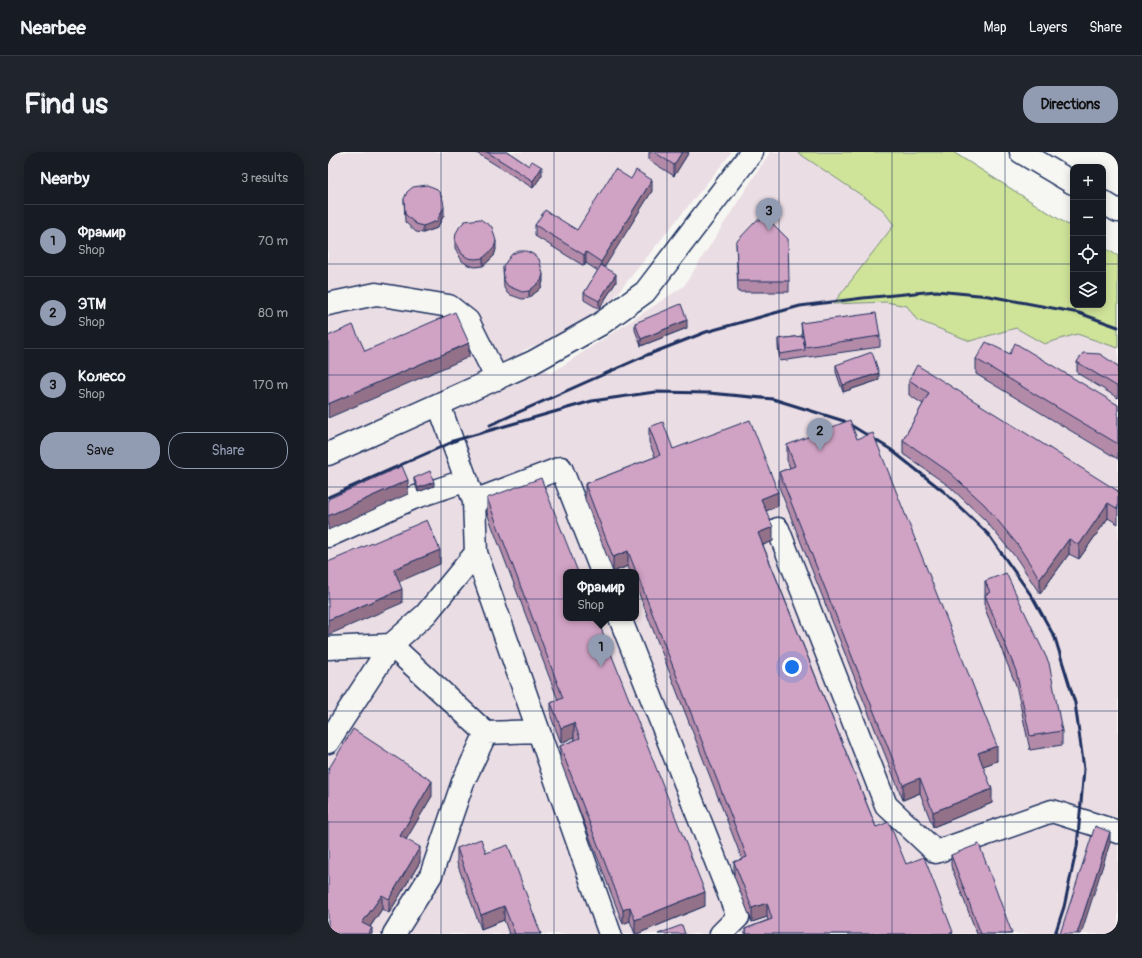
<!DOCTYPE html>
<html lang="en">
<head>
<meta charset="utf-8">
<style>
  body { margin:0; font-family:Pangolin,sans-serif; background:#20242c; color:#f1f3f6 }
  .controls { position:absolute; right:12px; top:12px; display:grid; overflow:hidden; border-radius:8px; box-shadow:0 2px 10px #0003 }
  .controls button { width:36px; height:36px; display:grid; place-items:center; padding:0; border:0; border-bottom:1px solid #363941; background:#171b24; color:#f1f3f6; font:20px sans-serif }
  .you { position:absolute; left:464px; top:515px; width:14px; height:14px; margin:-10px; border:3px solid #fff; border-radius:50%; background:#1a73e8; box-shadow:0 0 0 6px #1a73e833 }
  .badge { display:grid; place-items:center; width:26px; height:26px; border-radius:50%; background:#919bb2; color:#111; font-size:13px; font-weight:700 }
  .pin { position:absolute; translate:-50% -33px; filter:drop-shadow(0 1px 2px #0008) }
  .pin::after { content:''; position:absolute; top:21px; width:14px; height:12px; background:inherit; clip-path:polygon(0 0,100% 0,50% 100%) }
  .popup { position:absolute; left:235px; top:417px; width:76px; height:52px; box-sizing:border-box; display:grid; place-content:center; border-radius:8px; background:#171b24; filter:drop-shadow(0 1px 3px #0005); font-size:13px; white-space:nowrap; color:#9ea1a6 }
  .popup b { font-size:15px; color:#f1f3f6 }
  .popup::after { content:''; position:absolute; left:50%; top:100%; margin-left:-8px; border:8px solid transparent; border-top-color:#171b24 }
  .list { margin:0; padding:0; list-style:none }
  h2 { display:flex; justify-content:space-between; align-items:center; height:52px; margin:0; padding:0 16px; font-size:17px }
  h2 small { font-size:13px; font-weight:400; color:#9ea1a6 }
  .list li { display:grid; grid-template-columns:26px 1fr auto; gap:12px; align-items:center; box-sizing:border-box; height:72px; padding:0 16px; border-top:1px solid #363941 }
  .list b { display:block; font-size:15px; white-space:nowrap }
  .list p { margin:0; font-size:13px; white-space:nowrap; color:#9ea1a6 }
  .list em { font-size:13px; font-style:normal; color:#9ea1a6 }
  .actions { display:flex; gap:8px; padding:12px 16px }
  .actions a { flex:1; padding:9px 0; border:1px solid #919bb2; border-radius:16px; text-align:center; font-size:14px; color:#919bb2 }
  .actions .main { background:#919bb2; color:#111 }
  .icon { flex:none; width:22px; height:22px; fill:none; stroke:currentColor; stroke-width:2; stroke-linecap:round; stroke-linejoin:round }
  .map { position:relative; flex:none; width:790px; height:782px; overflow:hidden; border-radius:16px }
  header { display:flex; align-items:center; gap:24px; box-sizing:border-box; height:56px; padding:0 20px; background:#171b24; border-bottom:1px solid #363941 }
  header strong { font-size:19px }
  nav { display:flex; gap:22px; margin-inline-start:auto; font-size:14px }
  .intro { display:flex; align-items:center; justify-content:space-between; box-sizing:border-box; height:96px; padding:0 24px }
  h1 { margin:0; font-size:28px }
  .button { padding:10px 18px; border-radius:16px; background:#919bb2; color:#111; font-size:14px; font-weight:700 }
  main { display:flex; gap:24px; padding:0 24px }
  aside { flex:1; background:#171b24; border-radius:16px; box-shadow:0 2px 10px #0003 }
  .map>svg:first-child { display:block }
  .built { fill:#ebdde4; fill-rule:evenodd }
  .green { fill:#cfe499; stroke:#758a7c }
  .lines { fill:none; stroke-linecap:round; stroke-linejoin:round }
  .minor-casing { stroke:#1b2f5e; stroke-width:25 }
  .major-casing { stroke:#1b2f5e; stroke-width:25 }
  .minor { stroke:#f6f6f2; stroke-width:22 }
  .major { stroke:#f6f6f2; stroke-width:22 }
  .rail { stroke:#1b2f5e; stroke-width:3 }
  .wall { fill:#b38ba9; stroke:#1b2f5e }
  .shaded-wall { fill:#927189; stroke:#1b2f5e }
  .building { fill:#d0a2c4; stroke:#1b2f5e }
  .grid { fill:none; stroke:#1b2f5e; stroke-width:1; stroke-opacity:0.55 }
</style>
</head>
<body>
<header>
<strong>Nearbee</strong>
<nav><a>Map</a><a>Layers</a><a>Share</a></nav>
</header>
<div class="intro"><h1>Find us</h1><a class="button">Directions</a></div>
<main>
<aside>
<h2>Nearby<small>3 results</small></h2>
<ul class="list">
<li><span class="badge">1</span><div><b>Фрамир</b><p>Shop</p></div><em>70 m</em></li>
<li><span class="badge">2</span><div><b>ЭТМ</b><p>Shop</p></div><em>80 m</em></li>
<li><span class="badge">3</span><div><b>Колесо</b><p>Shop</p></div><em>170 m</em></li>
</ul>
<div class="actions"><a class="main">Save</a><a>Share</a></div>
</aside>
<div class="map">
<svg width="790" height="782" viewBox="0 0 790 782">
  <rect width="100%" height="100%" fill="#f6f6f2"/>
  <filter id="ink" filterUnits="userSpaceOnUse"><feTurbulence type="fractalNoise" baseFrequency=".025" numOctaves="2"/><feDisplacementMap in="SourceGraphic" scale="8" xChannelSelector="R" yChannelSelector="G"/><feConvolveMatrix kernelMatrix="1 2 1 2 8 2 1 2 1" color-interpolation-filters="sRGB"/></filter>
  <g filter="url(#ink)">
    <path class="built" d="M0,0H404L267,169L194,199L222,222L356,134L442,0H469L554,57L566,73L506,152L558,150L579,154L589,169L642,189L688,176L716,192L749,182L790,196V782H0ZM238,420H308V466H238Z"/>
    <path class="green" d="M469,0H625L745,76V153H775V95L790,104V196L749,182L716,192L688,176L642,189L589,168L579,154L558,150L505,152L566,73L554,57Z"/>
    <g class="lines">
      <defs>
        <path id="minor" d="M0,152L48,142L121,154L140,169L169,227
          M111,253L146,349L233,316L274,420
          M0,302L205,210L271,173L317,140L424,0
          M450,377L558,653L608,700L724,659L790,680
          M0,384L85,346L139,328
          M148,401L282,782
          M292,466L410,765L393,782
          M0,496L63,493L98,462L148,401L146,349
          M0,590L63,493L158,581
          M66,782L103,723L135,630L158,581L210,579"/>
        <path id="major" d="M693,0L745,31
          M775,50L790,59"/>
      </defs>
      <use href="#minor" class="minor-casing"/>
      <use href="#major" class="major-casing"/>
      <use href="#minor" class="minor"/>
      <use href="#major" class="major"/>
      <path class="rail" d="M162,273L319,203L378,180L472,154L535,146L608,139L661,144L751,161L790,175
        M125,289L264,249L327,240L381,241L445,247L516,269L562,297L615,339L660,382L705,446L727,486L747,551L756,617L749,695L736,755L727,782
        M0,345L129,288"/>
    </g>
    <path class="wall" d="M147,0H180L214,23L205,36Z
      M321,0H361L346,24L321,8Z
      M324,39L276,115L288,130L271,157L256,148V141L270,119L258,111L256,114L207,84V73L249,78Z
      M76,47L116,63L109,76L95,81L88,80L77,70Z
      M127,88L168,97L166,104L155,114L147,115L140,113L134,109L127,96Z
      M408,90L461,129V140H410Z
      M175,114L215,129L213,136L201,146L194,147L180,142L176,136Z
      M307,171L359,176L313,194L307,178Z
      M473,171L552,184V195L452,209L450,195V187L474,184Z
      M682,202L790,253V307L648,222V207Z
      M749,210L790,214V246L749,221Z
      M508,213L551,228L515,240L508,220Z
      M581,228L790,339V372L780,366L751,407L741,402L712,442L689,407L657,368L621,334L575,302V288L595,252L581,243Z
      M321,275L345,297L450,354L438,359L445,389L435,393L548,675L578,712L625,782H417V777L440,768L439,765L424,770L406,724V710L414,707L308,434V420H302L300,414L285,420L257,347V332L327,305L321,290Z
      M529,287L669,609L655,614L664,651L605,675L592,641L575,648L451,335V320L462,316L459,308V293Z
      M86,326L106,334L90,340L86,329Z
      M159,346L377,754L309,782H307L302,769L295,772L232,608V594L247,588L246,585L233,591L223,565V551L230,548L159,361Z
      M657,429L734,579V593L702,598L688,533L657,457Z
      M104,644L78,687L92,710L61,761L54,757L42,775L44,782H0Z
      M129,696L158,701L213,782H181L176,768L153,777L129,711Z
      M623,703L684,782H649L623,714Z"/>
    <path class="shaded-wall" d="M354,0H361L346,24V13Z
      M214,15V23L205,36V29Z
      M324,28V39L273,121V110Z
      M116,55V63L109,76L95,81V74Z
      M168,89V97L166,104L155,114V106Z
      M258,100V111L256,114V103Z
      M215,122V129L213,136L201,146V139Z
      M288,122V130L271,157V149Z
      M359,168V176L313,194V187Z
      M141,191V205L0,266V252Z
      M551,221V228L515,240V233Z
      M80,328V342L0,378V364Z
      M106,330V334L90,340V336Z
      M450,340V354L433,361V347Z
      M780,351V366L751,407V393Z
      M445,375V389L430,395V381Z
      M741,387V402L712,442V427Z
      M112,398V412L66,432V417Z
      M300,399V414L285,420V405Z
      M74,437V451L0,483V468Z
      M246,571V585L233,591V576Z
      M669,594V609L650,616V601Z
      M592,626V641L575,648V633Z
      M104,629V644L72,698V684Z
      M664,637V651L605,675V660Z
      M782,680V691L753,782H749Z
      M92,695V710L61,761V747Z
      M377,740V754L309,782H307V768Z
      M54,743V757L37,782L34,771Z
      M439,751V765L424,770V756Z
      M176,754V768L153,777V763Z
      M302,755V769L295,772V758Z
      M44,776V782H40Z"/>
    <path class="building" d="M159,0H180L201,14L204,9L214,15L205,29Z
      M326,0H354L346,13Z
      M287,17L303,27L308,18L324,28L273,110L258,100L256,103L207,73L217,58L249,78Z
      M99,33L107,36L112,41L115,48L116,55L109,69L95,74L88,72L77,62L76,47L79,40L85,35Z
      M152,67L164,75L168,89L166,96L155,106L147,107L140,106L134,102L127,88L128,81L132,74L137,69Z
      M429,68H441L460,87L461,129H410L408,90Z
      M191,99H198L205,102L211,107L215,122L213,129L201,139L194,140L180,134L176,128L175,114L184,102Z
      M273,113L288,122L271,149L256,141Z
      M353,152L359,168L313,187L307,171Z
      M127,160L141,191L0,252V184L25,173L37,199Z
      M548,161L552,184L477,195L473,171Z
      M475,184L477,198L452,202L450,187Z
      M658,190L682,202L687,191L790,253V292L648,207Z
      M544,200L551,221L515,233L508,213Z
      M755,201L772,202L790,214V235L749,210Z
      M589,213L790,339V357L780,351L751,393L741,387L712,427L689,392L657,353L621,320L575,288L601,241L581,228Z
      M422,268L450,340L433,347L445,375L430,381L548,675L561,670L578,712L596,705L625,780L620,782H419L417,777L444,767L439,751L424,756L406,710L419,705L300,399L285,405L257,332L332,303L321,275L335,270L345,297Z
      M522,268L529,287L545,281L669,594L650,601L664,637L605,660L592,626L575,633L451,320L467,314L459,293Z
      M74,314L80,328L0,364V347Z
      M102,319L106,330L90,336L86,326Z
      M213,326L250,420H238V466H269L377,740L307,768L302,755L295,758L232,594L252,586L246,571L233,576L223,551L235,546L159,346Z
      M99,368L112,398L66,417L74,437L0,468V410Z
      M678,421L721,511L734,579L702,584L688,519L657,443L662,440L657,429Z
      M25,577L104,629L72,684L92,695L61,747L54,743L34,771L44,776L40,782H0V618Z
      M767,674L782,680L749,782H732Z
      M153,687L158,701L180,693L213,782H187L176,754L153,763L129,696Z
      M651,692L684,781L680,782H653L623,703Z
      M354,773L357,782H330Z"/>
  </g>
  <path class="grid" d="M113,0V782M226,0V782M339,0V782M451,0V782M564,0V782M677,0V782M0,112H745M775,112H790M0,223H790M0,335H790M0,447H790M0,559H790M0,670H790"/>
</svg>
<div class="controls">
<button>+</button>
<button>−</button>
<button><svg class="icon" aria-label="locate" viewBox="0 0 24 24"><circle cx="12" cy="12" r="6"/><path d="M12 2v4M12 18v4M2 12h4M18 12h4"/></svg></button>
<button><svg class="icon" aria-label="layers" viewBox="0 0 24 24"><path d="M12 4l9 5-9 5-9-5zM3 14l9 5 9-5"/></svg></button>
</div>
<div class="you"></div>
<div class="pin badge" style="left:273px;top:515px">1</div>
<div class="popup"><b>Фрамир</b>Shop</div>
<div class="pin badge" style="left:492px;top:299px">2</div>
<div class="pin badge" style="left:441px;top:79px">3</div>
</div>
</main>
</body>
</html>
